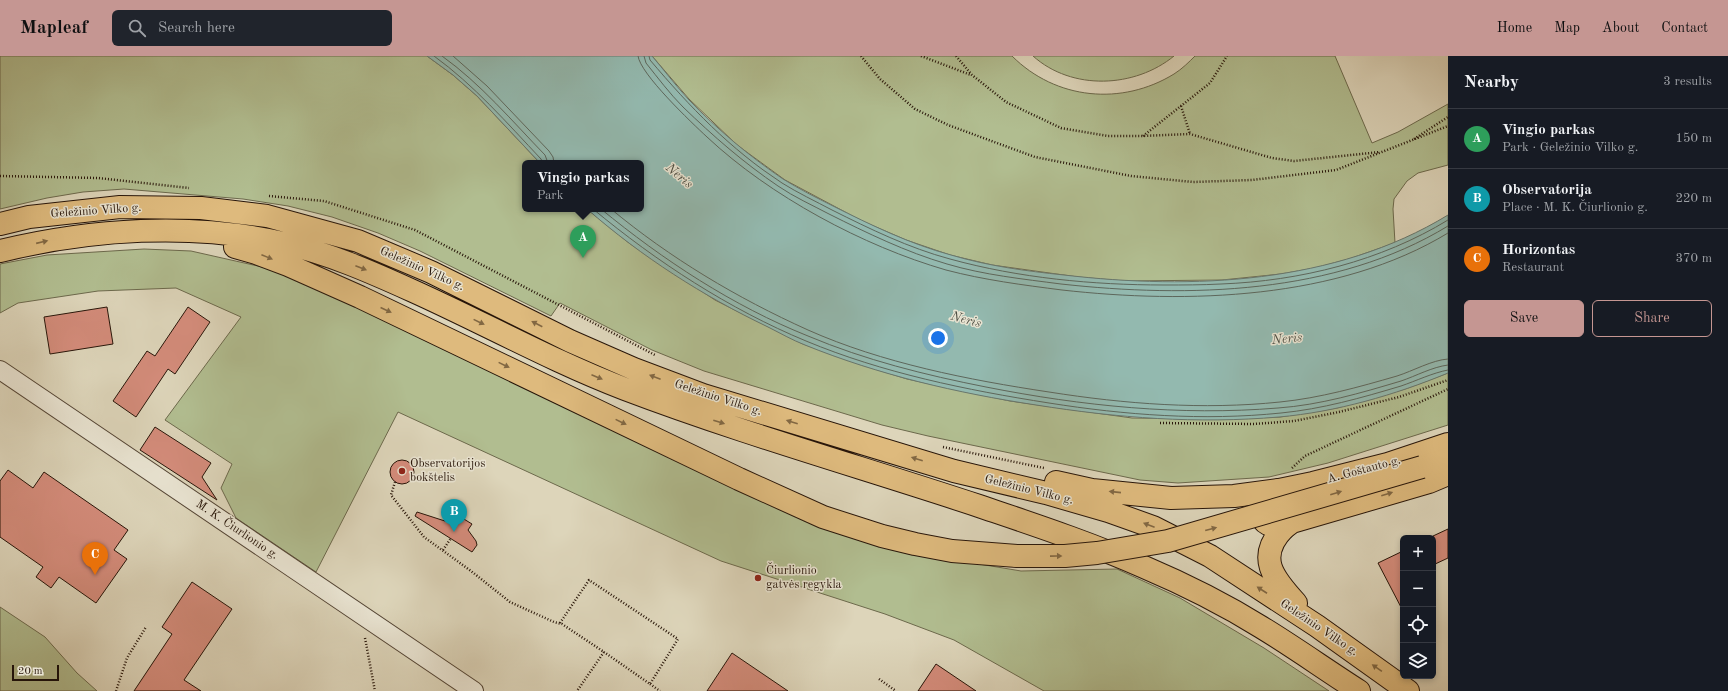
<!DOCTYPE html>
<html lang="en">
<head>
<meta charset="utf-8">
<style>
  body { margin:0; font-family:"Old Standard TT",serif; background:#20242c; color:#f1f3f6 }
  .controls { position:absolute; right:12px; bottom:12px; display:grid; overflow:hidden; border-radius:6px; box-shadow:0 2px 6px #0003 }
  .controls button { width:36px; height:36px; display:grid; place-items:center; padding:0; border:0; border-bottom:1px solid #363941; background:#171b24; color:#f1f3f6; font:20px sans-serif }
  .scale { position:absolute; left:12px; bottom:10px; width:47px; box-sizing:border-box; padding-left:4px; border:2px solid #271509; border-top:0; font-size:11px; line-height:14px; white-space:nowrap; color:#271509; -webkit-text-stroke:3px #e9e4d2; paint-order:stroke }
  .you { position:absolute; left:938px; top:282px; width:14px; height:14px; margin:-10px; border:3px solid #fff; border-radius:50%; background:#1a73e8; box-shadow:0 0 0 6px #1a73e833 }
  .badge { display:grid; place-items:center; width:26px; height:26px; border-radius:50%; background:#c59692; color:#fff; font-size:13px; font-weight:700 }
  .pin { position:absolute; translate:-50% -33px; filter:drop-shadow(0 1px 2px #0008) }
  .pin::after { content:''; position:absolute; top:21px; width:14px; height:12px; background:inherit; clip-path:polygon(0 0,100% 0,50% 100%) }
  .popup { position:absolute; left:522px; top:104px; width:122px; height:52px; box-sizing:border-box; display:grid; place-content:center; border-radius:6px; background:#171b24; filter:drop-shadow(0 1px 3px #0005); font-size:13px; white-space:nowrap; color:#9ea1a6 }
  .popup b { font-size:15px; color:#f1f3f6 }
  .popup::after { content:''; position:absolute; left:50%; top:100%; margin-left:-8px; border:8px solid transparent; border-top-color:#171b24 }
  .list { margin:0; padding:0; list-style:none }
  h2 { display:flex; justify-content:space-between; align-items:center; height:52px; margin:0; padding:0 16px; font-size:17px }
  h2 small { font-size:13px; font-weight:400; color:#9ea1a6 }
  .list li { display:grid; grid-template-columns:26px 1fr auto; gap:12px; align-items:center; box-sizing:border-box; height:60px; padding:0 16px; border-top:1px solid #363941 }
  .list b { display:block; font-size:15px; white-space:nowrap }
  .list p { margin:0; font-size:13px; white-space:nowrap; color:#9ea1a6 }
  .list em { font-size:13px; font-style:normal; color:#9ea1a6 }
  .actions { display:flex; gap:8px; padding:12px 16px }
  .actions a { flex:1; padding:9px 0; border:1px solid #c59692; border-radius:6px; text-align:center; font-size:14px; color:#c59692 }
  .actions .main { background:#c59692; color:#111 }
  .icon { flex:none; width:22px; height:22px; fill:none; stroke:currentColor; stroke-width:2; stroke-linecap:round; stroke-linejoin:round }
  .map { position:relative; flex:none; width:1448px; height:635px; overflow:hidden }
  header { display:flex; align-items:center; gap:24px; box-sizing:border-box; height:56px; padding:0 20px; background:#c59692; color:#111 }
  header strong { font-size:19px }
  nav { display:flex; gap:22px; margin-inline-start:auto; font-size:14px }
  .search { width:280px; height:36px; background:#20242c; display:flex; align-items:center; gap:10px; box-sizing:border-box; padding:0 14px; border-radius:6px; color:#9ea1a6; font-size:15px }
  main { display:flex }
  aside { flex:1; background:#171b24 }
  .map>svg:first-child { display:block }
  .green { fill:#b1bd90; stroke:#6c694c }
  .water { fill:#93b9af; stroke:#68776d }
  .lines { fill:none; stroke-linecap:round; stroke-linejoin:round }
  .shore { stroke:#5d675c; stroke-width:1 }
  .building { fill:#d48c7b; stroke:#271509 }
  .minor-casing { stroke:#544535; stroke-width:20 }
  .primary-casing { stroke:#271509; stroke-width:24 }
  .trunk-casing { stroke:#271509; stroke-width:24 }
  .path { stroke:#271509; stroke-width:2.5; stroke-dasharray:1 2; stroke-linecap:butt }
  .minor { stroke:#e9e4d2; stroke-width:18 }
  .primary { stroke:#deba7d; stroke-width:22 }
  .trunk { stroke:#deba7d; stroke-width:22 }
  .trunk-bridge-casing { stroke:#271509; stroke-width:24; stroke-linecap:butt }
  .trunk-bridge { stroke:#deba7d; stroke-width:22 }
  .oneway { fill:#826843 }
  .poi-dot { fill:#8f2418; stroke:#e9e4d2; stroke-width:1.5 }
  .labels { text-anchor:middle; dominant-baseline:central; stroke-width:3; stroke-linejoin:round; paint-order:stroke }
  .street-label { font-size:12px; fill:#271509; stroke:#e9e4d2 }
  .poi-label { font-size:12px; fill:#271509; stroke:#e9e4d2; text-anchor:start }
  .water-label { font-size:13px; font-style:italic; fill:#4d4e43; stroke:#e9e4d2 }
</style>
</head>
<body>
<header>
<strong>Mapleaf</strong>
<div class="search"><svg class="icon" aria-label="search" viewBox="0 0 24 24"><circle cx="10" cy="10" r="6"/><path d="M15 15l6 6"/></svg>Search here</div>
<nav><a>Home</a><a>Map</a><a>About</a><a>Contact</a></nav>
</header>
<main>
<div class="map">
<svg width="1448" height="635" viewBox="0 0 1448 635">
  <rect width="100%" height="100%" fill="#ddd5ba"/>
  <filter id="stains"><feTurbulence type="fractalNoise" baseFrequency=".005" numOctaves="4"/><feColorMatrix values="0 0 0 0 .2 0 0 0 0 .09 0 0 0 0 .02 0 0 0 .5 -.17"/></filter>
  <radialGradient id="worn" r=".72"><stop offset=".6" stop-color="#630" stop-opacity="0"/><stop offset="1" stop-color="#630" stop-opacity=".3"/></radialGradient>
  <path class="green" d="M0,0H427L453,19L477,40L540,107H525V153H587L629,187L715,244L803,288L856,307L907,323L1010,345L1132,362L1213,363L1280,361L1337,352L1405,333L1448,317V369L1328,407L1269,421L1178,427L1140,424L928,380L882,369L704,315L652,294L560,247L551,260L420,195L378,177L332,161L288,150L243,143L124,133L83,136L47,142L0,153Z
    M652,0H1012C1056,44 1122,50 1174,18C1182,13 1189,6 1195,0H1335L1372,87L1398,76L1448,48V109L1418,117L1407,125L1394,143L1393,153L1395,187L1349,203L1315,212L1281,218L1222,224L1124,225L1078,221L992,209L950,199L906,184L862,165L785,124L737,89L689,43Z
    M1033,0H1174C1135,32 1072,35 1033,0Z
    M144,193L191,195L271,213L309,228L781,454L853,481L943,502L1021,515L1117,513L1180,542L1264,592L1329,635H1044L954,584L885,558L721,505L398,356L316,516L236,462L221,432L232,408L165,364L241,261L176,232L98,235L18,247L0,257V208L47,199Z
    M0,551L45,581L77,617L97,635H0Z"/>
  <path class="water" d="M427,0H652C664,14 676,30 689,44C717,73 749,100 783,123C799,133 817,142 833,150C871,169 910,188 951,199C988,210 1026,215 1064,219C1192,234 1335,228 1448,159V317C1395,339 1336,356 1279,361C1197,368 1118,362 1036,349C957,337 879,319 805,289C792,284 780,277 768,271C703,240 642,201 587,153H641V107H540L477,40L453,19Z"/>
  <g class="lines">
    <path class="shore" d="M434,0C474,29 507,67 541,103L543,107
      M442,0C481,28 512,65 545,99L548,107
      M453,0L487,30L549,95L553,101L554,107
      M638,0C640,18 692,67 707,81C770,140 863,190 946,214C984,224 1023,229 1062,234C1187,248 1338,244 1448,177
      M644,0L646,7C658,22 670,38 683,51C713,80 744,107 778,130C794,141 812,149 829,158C867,177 906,196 947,208C984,219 1023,223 1061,228C1188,242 1335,239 1448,170
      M649,0L650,4C690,51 730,93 782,127C798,137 815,145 832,154C870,173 909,192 950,203C1019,222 1093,229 1164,229C1183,229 1202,229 1221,228C1300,225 1381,205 1448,164
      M593,153C657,206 729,253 806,285C883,317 966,334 1049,347C1125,359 1203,365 1281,357C1322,353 1361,342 1401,330C1416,325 1432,317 1448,314
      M601,153C663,204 733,250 808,280C865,304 925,319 986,331C1082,350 1180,360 1278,352C1320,349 1361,337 1401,325C1416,320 1432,311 1448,309
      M611,153C670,202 737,242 808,274C882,307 969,324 1049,336C1125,348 1203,354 1280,346C1320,342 1359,331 1397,320C1413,315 1432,304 1448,303"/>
  </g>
  <path class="building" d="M107,251L113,288L50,298L44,261Z
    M188,251L210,266L175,318L168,313L136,361L113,345L147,295L155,300Z
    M155,371L211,407L202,421L217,444L140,394Z
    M390 416a12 12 0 1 1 24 0a12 12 0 1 1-24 0Z
    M8,414L33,432L44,416L128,474L114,494L127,503L96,547L59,521L51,532L36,521L43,511L0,481V425Z
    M417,456L448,466L454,457L472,468L468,474L476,485L477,489L472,496L415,460Z
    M1448,473V502L1433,509V480Z
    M1403,495V555L1378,507Z
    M192,526L232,553L184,624L201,635H134L172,578L162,571Z
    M732,597L788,635H707Z
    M936,608L976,635H918Z"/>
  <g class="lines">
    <defs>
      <path id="minor" d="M0,314L474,635"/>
      <path id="primary" d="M1448,388L1388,408L1313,427L1279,434L1265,443L1259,456C1263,469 1271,470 1284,472L1292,466L1429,426L1448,418"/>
      <path id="trunk" d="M0,168L29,161L120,151L201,152L267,160L358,185L431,216L570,285L634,313L703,339L954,415L1046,437L1108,455L1153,471L1210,500L1317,570L1408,635
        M235,191L256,197L288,209L360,241L739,423L823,461L882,480L915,488L952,495L1017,500
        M0,195C91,173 191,166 283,187C328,197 371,216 413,235C484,267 552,305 625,333C741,377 861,411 979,450C1035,469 1090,487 1144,511C1184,528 1224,548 1261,571C1294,591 1326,614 1359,635
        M1422,411L1448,403
        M1056,426L1092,434L1171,442L1234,440L1279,434
        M1284,472C1255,501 1274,523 1296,547"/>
    </defs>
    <use href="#minor" class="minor-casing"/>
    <use href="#primary" class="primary-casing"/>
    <use href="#trunk" class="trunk-casing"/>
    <path class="path" d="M861,0L880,23L915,53L948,69L1035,101L1131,120L1193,126L1252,124L1336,114L1448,70
      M921,0L971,19
      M956,0L972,19L1006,46L1061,72L1108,80H1142L1190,78L1272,102L1294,105L1380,96
      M1181,50L1190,78
      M1143,80L1210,27L1227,0
      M1414,83L1448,61
      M0,120L98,122L189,132
      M269,140L324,145L415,174L655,299
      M1160,367L1254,368L1294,365L1339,356L1399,341L1448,324
      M943,391L1044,412
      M1292,412L1305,400L1448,333
      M395,426L391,439L424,481L471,515L510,546L554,566L562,568L604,596L577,635
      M443,494L451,482
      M560,567L589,524L678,583L650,628L604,596
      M365,582L375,635
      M879,623L896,635
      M650,628L660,635
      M116,635L127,602L146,571"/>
    <use href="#minor" class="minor"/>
    <use href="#primary" class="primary"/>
    <use href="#trunk" class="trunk"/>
    <defs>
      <path id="trunk-bridge" d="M1017,500H1065L1097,497L1168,485L1422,411"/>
    </defs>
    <use href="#trunk-bridge" class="trunk-bridge-casing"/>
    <use href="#trunk-bridge" class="trunk-bridge"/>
  </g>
  <defs><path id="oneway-solid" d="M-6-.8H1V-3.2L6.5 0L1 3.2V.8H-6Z"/></defs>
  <g class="oneway">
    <use href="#oneway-solid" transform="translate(42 186) rotate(-13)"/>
    <use href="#oneway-solid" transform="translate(267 201) rotate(22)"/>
    <use href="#oneway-solid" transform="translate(361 212) rotate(21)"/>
    <use href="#oneway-solid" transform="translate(386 254) rotate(25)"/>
    <use href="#oneway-solid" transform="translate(479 266) rotate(26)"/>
    <use href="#oneway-solid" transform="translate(537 268) rotate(-153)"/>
    <use href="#oneway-solid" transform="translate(504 309) rotate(26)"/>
    <use href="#oneway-solid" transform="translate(597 321) rotate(23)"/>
    <use href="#oneway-solid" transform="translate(655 321) rotate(-159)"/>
    <use href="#oneway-solid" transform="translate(621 366) rotate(26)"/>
    <use href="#oneway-solid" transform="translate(719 366) rotate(18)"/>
    <use href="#oneway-solid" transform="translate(792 366) rotate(-163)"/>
    <use href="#oneway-solid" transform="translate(917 403) rotate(-163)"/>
    <use href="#oneway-solid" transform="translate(1115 436) rotate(-174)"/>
    <use href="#oneway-solid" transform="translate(1336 437) rotate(-17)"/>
    <use href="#oneway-solid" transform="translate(1387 438) rotate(-17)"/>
    <use href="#oneway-solid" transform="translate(1149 469) rotate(-159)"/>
    <use href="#oneway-solid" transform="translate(1211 473) rotate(-15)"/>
    <use href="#oneway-solid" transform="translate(1056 500) rotate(-1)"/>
    <use href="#oneway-solid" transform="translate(1262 534) rotate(-147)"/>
    <use href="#oneway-solid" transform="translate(1377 612) rotate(-145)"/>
  </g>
  <g class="poi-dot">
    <circle cx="402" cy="415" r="4"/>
    <circle cx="758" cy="522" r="4"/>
  </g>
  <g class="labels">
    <g class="street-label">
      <text transform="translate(96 155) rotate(-4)">Geležinio Vilko g.</text>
      <text transform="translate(422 213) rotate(24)">Geležinio Vilko g.</text>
      <text transform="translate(718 342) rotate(18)">Geležinio Vilko g.</text>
      <text transform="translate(1364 414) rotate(-15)">A. Goštauto g.</text>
      <text transform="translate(1029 434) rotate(14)">Geležinio Vilko g.</text>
      <text transform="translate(237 474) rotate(34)">M. K. Čiurlionio g.</text>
      <text transform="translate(1319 572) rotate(34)">Geležinio Vilko g.</text>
    </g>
    <g class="poi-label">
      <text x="410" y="408">Observatorijos<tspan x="410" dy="14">bokštelis</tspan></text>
      <text x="766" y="515">Čiurlionio<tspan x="766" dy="14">gatvės regykla</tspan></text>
    </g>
    <g class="water-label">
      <text transform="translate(679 120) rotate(40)">Neris</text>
      <text transform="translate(966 264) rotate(15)">Neris</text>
      <text transform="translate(1287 283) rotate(-6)">Neris</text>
    </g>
  </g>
  <rect width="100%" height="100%" filter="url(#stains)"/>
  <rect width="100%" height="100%" fill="url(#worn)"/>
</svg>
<div class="controls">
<button>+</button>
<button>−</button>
<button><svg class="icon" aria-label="locate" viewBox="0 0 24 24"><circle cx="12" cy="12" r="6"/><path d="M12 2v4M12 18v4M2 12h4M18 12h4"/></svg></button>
<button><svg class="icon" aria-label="layers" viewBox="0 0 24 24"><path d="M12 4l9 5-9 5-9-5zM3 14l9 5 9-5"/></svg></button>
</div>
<div class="scale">20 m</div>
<div class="you"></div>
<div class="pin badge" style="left:583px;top:202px;background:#2e9e5b">A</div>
<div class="popup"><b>Vingio parkas</b>Park</div>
<div class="pin badge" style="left:454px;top:476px;background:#0f9aa8">B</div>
<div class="pin badge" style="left:95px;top:519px;background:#e8710a">C</div>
</div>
<aside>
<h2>Nearby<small>3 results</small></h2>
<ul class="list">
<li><span class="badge" style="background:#2e9e5b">A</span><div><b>Vingio parkas</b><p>Park · Geležinio Vilko g.</p></div><em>150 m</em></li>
<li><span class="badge" style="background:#0f9aa8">B</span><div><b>Observatorija</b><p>Place · M. K. Čiurlionio g.</p></div><em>220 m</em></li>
<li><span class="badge" style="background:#e8710a">C</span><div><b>Horizontas</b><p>Restaurant</p></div><em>370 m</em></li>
</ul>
<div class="actions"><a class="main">Save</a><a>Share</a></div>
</aside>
</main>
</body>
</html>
